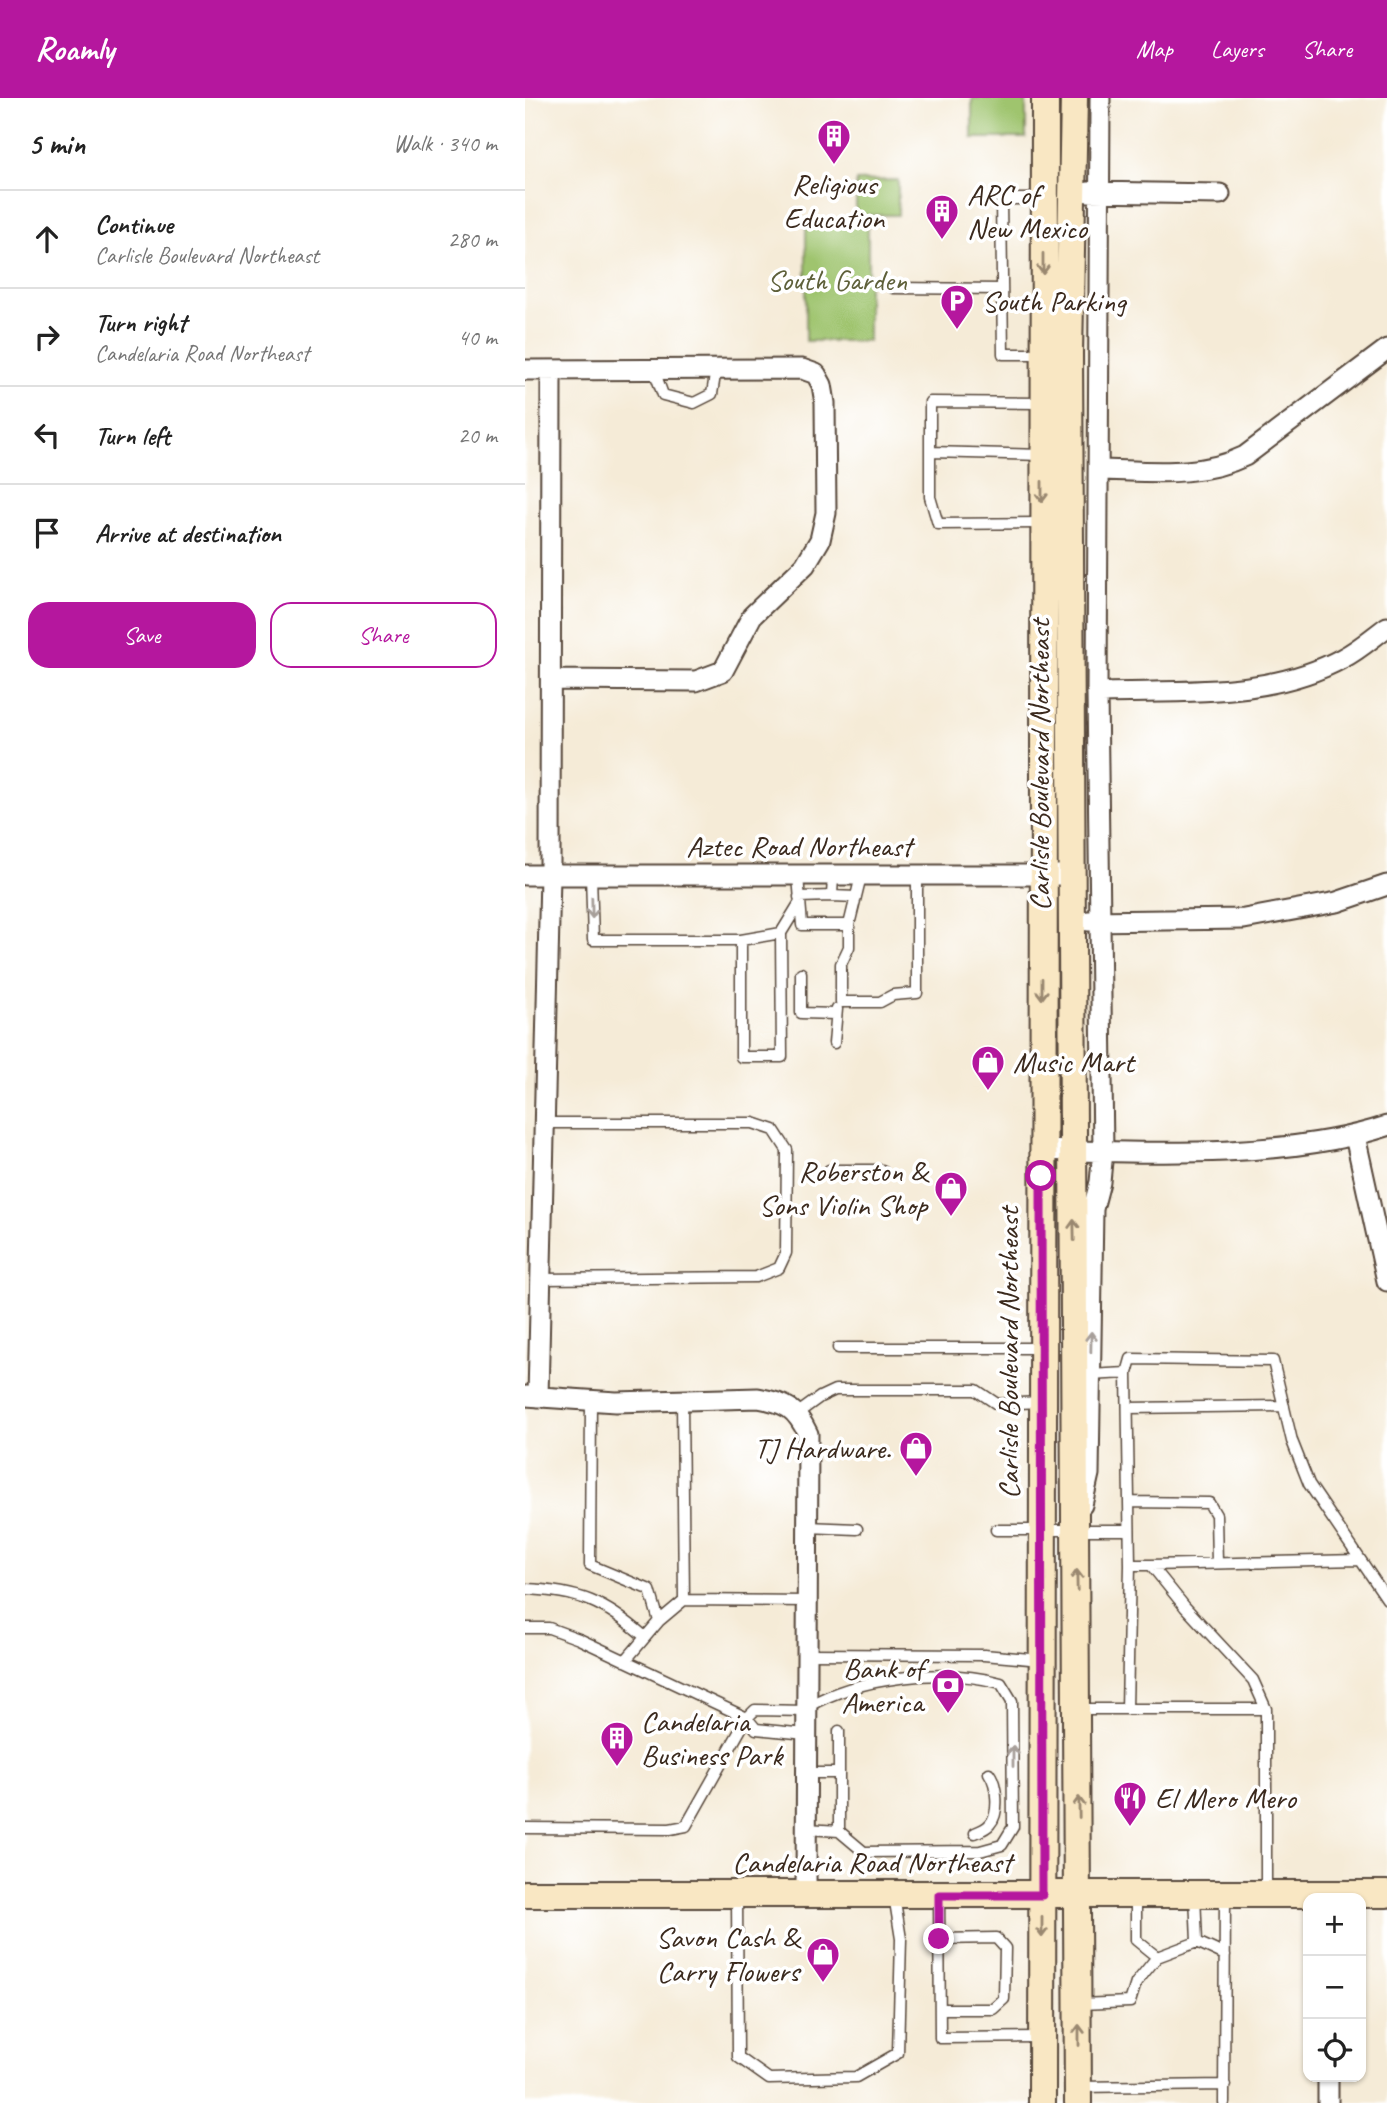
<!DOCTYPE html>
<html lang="en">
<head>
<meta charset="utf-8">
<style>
  body { margin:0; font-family:Caveat,sans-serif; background:#f6f6f6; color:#222 }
  .controls { position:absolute; right:21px; bottom:21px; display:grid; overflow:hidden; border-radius:14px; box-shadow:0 2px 5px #0004 }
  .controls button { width:63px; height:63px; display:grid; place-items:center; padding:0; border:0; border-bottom:2px solid #e0e0e0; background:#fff; color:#222; font:35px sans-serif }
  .stop { position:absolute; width:21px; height:21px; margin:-16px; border:5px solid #b5179e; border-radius:50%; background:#fff }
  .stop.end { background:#b5179e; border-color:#fff; box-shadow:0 2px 7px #0008 }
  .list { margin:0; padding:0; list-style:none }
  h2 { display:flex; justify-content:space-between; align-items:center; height:91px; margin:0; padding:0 28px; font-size:30px }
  h2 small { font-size:23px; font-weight:400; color:#767676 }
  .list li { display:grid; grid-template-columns:46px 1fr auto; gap:21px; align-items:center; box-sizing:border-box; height:98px; padding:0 28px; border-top:2px solid #e0e0e0 }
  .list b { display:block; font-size:26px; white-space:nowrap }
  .list p { margin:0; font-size:23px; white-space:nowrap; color:#767676 }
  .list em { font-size:23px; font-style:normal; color:#767676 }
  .actions { display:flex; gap:14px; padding:21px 28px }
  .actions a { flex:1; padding:16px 0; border:2px solid #b5179e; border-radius:21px; text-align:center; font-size:24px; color:#b5179e }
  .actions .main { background:#b5179e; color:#fff }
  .icon { flex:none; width:38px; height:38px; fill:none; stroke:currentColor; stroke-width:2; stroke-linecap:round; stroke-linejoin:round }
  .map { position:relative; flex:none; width:862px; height:2005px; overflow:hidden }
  header { display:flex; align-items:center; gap:42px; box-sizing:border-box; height:98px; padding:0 35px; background:#b5179e; color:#fff }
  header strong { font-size:33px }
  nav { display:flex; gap:38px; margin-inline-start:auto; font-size:24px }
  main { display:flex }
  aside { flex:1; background:#fff }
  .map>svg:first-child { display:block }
  .green { fill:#9fc46e; stroke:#6d7746; stroke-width:2 }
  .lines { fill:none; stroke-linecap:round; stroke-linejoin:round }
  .service-casing { stroke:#57473a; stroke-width:13 }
  .minor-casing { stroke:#57473a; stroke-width:23 }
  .secondary-casing { stroke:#57473a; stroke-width:30 }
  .service { stroke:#fff; stroke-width:10 }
  .minor { stroke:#fff; stroke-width:19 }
  .secondary { stroke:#f9e7c3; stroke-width:26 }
  .oneway { stroke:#9a8870 }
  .oneway2 { stroke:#a79f9a }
  .route { stroke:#b5179e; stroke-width:9 }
  .labels { text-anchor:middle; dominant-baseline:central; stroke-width:7; stroke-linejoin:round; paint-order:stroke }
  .poi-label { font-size:30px; fill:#3b2a1e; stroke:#fff; text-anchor:start }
  .park-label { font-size:30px; fill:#5e603a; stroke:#fff }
  .street-label { font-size:30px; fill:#3b2a1e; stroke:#fff }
</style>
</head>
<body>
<header>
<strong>Roamly</strong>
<nav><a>Map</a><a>Layers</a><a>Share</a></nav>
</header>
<main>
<aside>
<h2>5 min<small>Walk · 340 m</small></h2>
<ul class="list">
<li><svg class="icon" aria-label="ahead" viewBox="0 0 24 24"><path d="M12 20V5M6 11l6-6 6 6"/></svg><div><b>Continue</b><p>Carlisle Boulevard Northeast</p></div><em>280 m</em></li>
<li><svg class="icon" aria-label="right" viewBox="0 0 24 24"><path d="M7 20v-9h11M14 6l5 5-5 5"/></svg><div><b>Turn right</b><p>Candelaria Road Northeast</p></div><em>40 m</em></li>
<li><svg class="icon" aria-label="left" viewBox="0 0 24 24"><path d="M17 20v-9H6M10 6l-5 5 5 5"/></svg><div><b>Turn left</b></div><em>20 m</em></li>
<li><svg class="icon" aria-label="arrive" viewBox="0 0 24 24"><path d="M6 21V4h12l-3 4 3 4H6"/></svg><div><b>Arrive at destination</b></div></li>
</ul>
<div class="actions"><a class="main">Save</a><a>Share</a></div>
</aside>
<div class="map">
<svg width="862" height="2005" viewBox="0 0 862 2005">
  <rect width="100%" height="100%" fill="#fff"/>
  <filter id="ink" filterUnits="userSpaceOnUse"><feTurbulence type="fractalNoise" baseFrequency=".0143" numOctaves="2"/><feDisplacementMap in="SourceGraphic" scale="14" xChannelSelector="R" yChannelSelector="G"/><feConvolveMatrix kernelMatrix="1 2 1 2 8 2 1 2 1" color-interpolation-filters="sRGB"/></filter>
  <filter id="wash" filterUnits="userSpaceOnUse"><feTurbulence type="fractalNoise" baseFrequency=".00686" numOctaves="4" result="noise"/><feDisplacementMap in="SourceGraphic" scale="28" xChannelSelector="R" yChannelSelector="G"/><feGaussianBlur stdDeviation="1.57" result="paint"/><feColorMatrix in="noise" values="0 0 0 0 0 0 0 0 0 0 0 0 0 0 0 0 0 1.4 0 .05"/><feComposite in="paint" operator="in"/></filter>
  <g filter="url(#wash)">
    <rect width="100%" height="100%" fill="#f5ebd7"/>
    <path class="green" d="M447,0H501V40H447Z
      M373,82V117H331V83Z
      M281,121H343V243H281Z"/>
  </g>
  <g filter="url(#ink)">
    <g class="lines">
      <defs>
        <path id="service" d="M368,190L477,191
          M517,256H478L476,101H505L518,94
          M129,272L138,297L169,305L187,296L191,271
          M405,354V399L413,426L517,425
          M516,357L405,354V304L518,305
          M66,777L68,842H216L256,835
          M308,777L307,798L331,799
          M273,778L277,827H324L336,778
          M274,799L307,798
          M324,827V849L316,866V904H355L368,897L392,895V778
          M216,842V959H257L256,835L275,804
          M276,875V915L310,916
          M309,945L312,911
          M304,1072H357
          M16,1181L231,1179L254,1170L261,1155L262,1052L249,1032L228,1025H20
          M313,1250H516
          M564,1277L602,1275
          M157,1302L159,1502
          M66,1303L65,1467L125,1492L134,1523L100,1563
          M603,1310L759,1308
          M273,1315L295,1299L310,1292H451L472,1306L516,1304
          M604,1404L684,1405L691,1417L692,1465
          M282,1429L332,1431
          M471,1432H604
          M626,1467L834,1462
          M0,1491C54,1493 80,1504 120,1539
          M134,1523L159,1502L282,1503
          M0,1530H24L54,1541L222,1620L161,1728L145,1731L0,1730
          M282,1556L459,1557L516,1562
          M282,1609C334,1579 417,1569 476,1585L487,1603L488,1729L477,1747L455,1753L339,1754L314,1733L282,1731
          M553,1611H741
          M602,1611L605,1467
          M281,1636L231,1631L222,1620L230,1612L281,1613
          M280,1675H314
          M314,1733V1633
          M450,1735C455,1733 462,1730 465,1726C475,1715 472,1686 464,1675
          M741,1796V1611L728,1582L660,1509L626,1467H605L602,1275L606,1261L748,1263L767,1343L784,1386L862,1501
          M212,1798L213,1959L244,1981L331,1979L373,1955L376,1841L369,1797
          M414,1798L415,1940L517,1939
          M414,1841L471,1840L480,1850L479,1901L468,1911H415
          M672,1844L700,1857
          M632,1859L672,1844L670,1797
          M555,1906L605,1904L611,1885L632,1859L611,1842V1798
          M554,1989L700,1987
          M699,2005L700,1798"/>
        <path id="minor" d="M563,94L695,96
          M0,272L277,271L291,276L297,287L300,305L301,415L295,442L280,467L227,518L198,573L171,583L26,582
          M574,372C623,373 675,380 720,358L862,251
          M572,595C654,592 743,601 818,560C834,552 848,539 862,529
          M0,777H548
          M563,823L719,821L812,804L862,787
          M830,1038L862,1183
          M516,1052C622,1055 762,1061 862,1028
          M1,1298L91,1304L233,1300C261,1305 271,1310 283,1336L281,1796
          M13,1299L25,777L26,272
          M557,1407L564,1376L568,1111L575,1084L578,1053L572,595L575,0
          M803,2005V1979"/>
        <path id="secondary" d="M549,0L544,255L553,2005
          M0,1796H862
          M517,2005L520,0"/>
      </defs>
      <use href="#service" class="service-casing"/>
      <use href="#minor" class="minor-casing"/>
      <use href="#secondary" class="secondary-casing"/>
      <use href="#service" class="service"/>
      <use href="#minor" class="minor"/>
      <use href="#secondary" class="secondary"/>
    </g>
    <defs><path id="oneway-shaft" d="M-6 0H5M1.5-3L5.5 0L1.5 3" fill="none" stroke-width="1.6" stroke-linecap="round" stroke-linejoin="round" transform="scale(1.75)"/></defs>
    <g class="oneway">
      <use href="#oneway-shaft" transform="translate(518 166) rotate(90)"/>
      <use href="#oneway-shaft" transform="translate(517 394) rotate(90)"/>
      <use href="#oneway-shaft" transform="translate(517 891) rotate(90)"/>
      <use href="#oneway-shaft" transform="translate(549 1132) rotate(-91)"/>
      <use href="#oneway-shaft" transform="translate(552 1482) rotate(-91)"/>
      <use href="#oneway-shaft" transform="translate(554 1709) rotate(-91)"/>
      <use href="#oneway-shaft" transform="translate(517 1829) rotate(90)"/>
      <use href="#oneway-shaft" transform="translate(554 1937) rotate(-90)"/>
    </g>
    <g class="oneway2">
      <use href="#oneway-shaft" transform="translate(67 810) rotate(89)"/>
      <use href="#oneway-shaft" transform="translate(566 1244) rotate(-89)"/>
      <use href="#oneway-shaft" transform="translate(488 1658) rotate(-90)"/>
    </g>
  </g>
  <g class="lines" filter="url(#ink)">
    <path class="route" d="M414,1841V1797H517L516,1078"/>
  </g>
  <defs>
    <symbol id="building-pin" viewBox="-11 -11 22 30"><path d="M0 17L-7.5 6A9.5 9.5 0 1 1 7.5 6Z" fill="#b5179e" stroke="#fff"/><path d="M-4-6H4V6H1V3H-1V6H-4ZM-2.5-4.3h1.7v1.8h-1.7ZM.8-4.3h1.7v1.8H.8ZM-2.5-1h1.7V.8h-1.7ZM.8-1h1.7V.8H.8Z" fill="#fff"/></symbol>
    <symbol id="parking-pin" viewBox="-11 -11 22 30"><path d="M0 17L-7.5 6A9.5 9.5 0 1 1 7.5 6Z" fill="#b5179e" stroke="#fff"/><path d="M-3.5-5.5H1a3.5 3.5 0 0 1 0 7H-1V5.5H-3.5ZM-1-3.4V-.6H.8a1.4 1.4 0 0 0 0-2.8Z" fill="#fff"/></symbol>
    <symbol id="shop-pin" viewBox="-11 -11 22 30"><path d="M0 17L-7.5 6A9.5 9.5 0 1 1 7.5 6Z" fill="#b5179e" stroke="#fff"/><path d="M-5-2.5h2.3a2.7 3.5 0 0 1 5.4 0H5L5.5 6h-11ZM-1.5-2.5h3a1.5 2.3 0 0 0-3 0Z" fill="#fff"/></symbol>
    <symbol id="bank-pin" viewBox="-11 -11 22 30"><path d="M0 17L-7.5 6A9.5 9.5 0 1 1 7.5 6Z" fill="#b5179e" stroke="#fff"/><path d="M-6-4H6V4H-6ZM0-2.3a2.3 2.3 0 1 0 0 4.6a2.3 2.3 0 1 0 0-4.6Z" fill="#fff"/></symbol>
    <symbol id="restaurant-pin" viewBox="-11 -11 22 30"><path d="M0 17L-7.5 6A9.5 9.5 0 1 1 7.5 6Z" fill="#b5179e" stroke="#fff"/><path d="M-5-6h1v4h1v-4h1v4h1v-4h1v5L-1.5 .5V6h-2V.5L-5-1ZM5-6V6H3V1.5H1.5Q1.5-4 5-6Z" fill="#fff"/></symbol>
  </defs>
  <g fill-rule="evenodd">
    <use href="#building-pin" x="290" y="19" width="38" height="52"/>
    <use href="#building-pin" x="398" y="94" width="38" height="52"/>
    <use href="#parking-pin" x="413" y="184" width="38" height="52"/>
    <use href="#shop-pin" x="444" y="945" width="38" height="52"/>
    <use href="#shop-pin" x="407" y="1071" width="38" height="52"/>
    <use href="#shop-pin" x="372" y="1331" width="38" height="52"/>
    <use href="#bank-pin" x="404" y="1568" width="38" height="52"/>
    <use href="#building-pin" x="73" y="1621" width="38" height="52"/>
    <use href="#restaurant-pin" x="586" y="1681" width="38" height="52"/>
    <use href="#shop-pin" x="279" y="1837" width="38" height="52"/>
  </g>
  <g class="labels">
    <g class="poi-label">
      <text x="309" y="86" text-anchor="middle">Religious<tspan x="309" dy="34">Education</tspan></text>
      <text x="442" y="96">ARC of<tspan x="442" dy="34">New Mexico</tspan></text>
      <text x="457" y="203">South Parking</text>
      <text x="488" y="964">Music Mart</text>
      <text x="402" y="1073" text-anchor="end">Roberston &amp;<tspan x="402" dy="34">Sons Violin Shop</tspan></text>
      <text x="366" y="1350" text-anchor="end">TJ Hardware.</text>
      <text x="398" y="1570" text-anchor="end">Bank of<tspan x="398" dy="34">America</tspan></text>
      <text x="116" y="1623">Candelaria<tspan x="116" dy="34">Business Park</tspan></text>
      <text x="630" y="1700">El Mero Mero</text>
      <text x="274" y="1839" text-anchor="end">Savon Cash &amp;<tspan x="274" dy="34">Carry Flowers</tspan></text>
    </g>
    <g class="park-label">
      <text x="312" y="182">South Garden</text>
    </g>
    <g class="street-label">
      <text transform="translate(514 667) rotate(-90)">Carlisle Boulevard Northeast</text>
      <text x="274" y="748">Aztec Road Northeast</text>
      <text transform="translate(483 1255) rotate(-90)">Carlisle Boulevard Northeast</text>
      <text x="347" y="1764">Candelaria Road Northeast</text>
    </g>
  </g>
</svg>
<div class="controls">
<button>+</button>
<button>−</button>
<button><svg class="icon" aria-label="locate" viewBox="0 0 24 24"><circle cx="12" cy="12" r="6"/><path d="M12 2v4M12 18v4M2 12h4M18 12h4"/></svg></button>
</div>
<div class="stop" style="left:516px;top:1078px"></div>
<div class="stop end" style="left:414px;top:1841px"></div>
</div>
</main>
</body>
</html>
